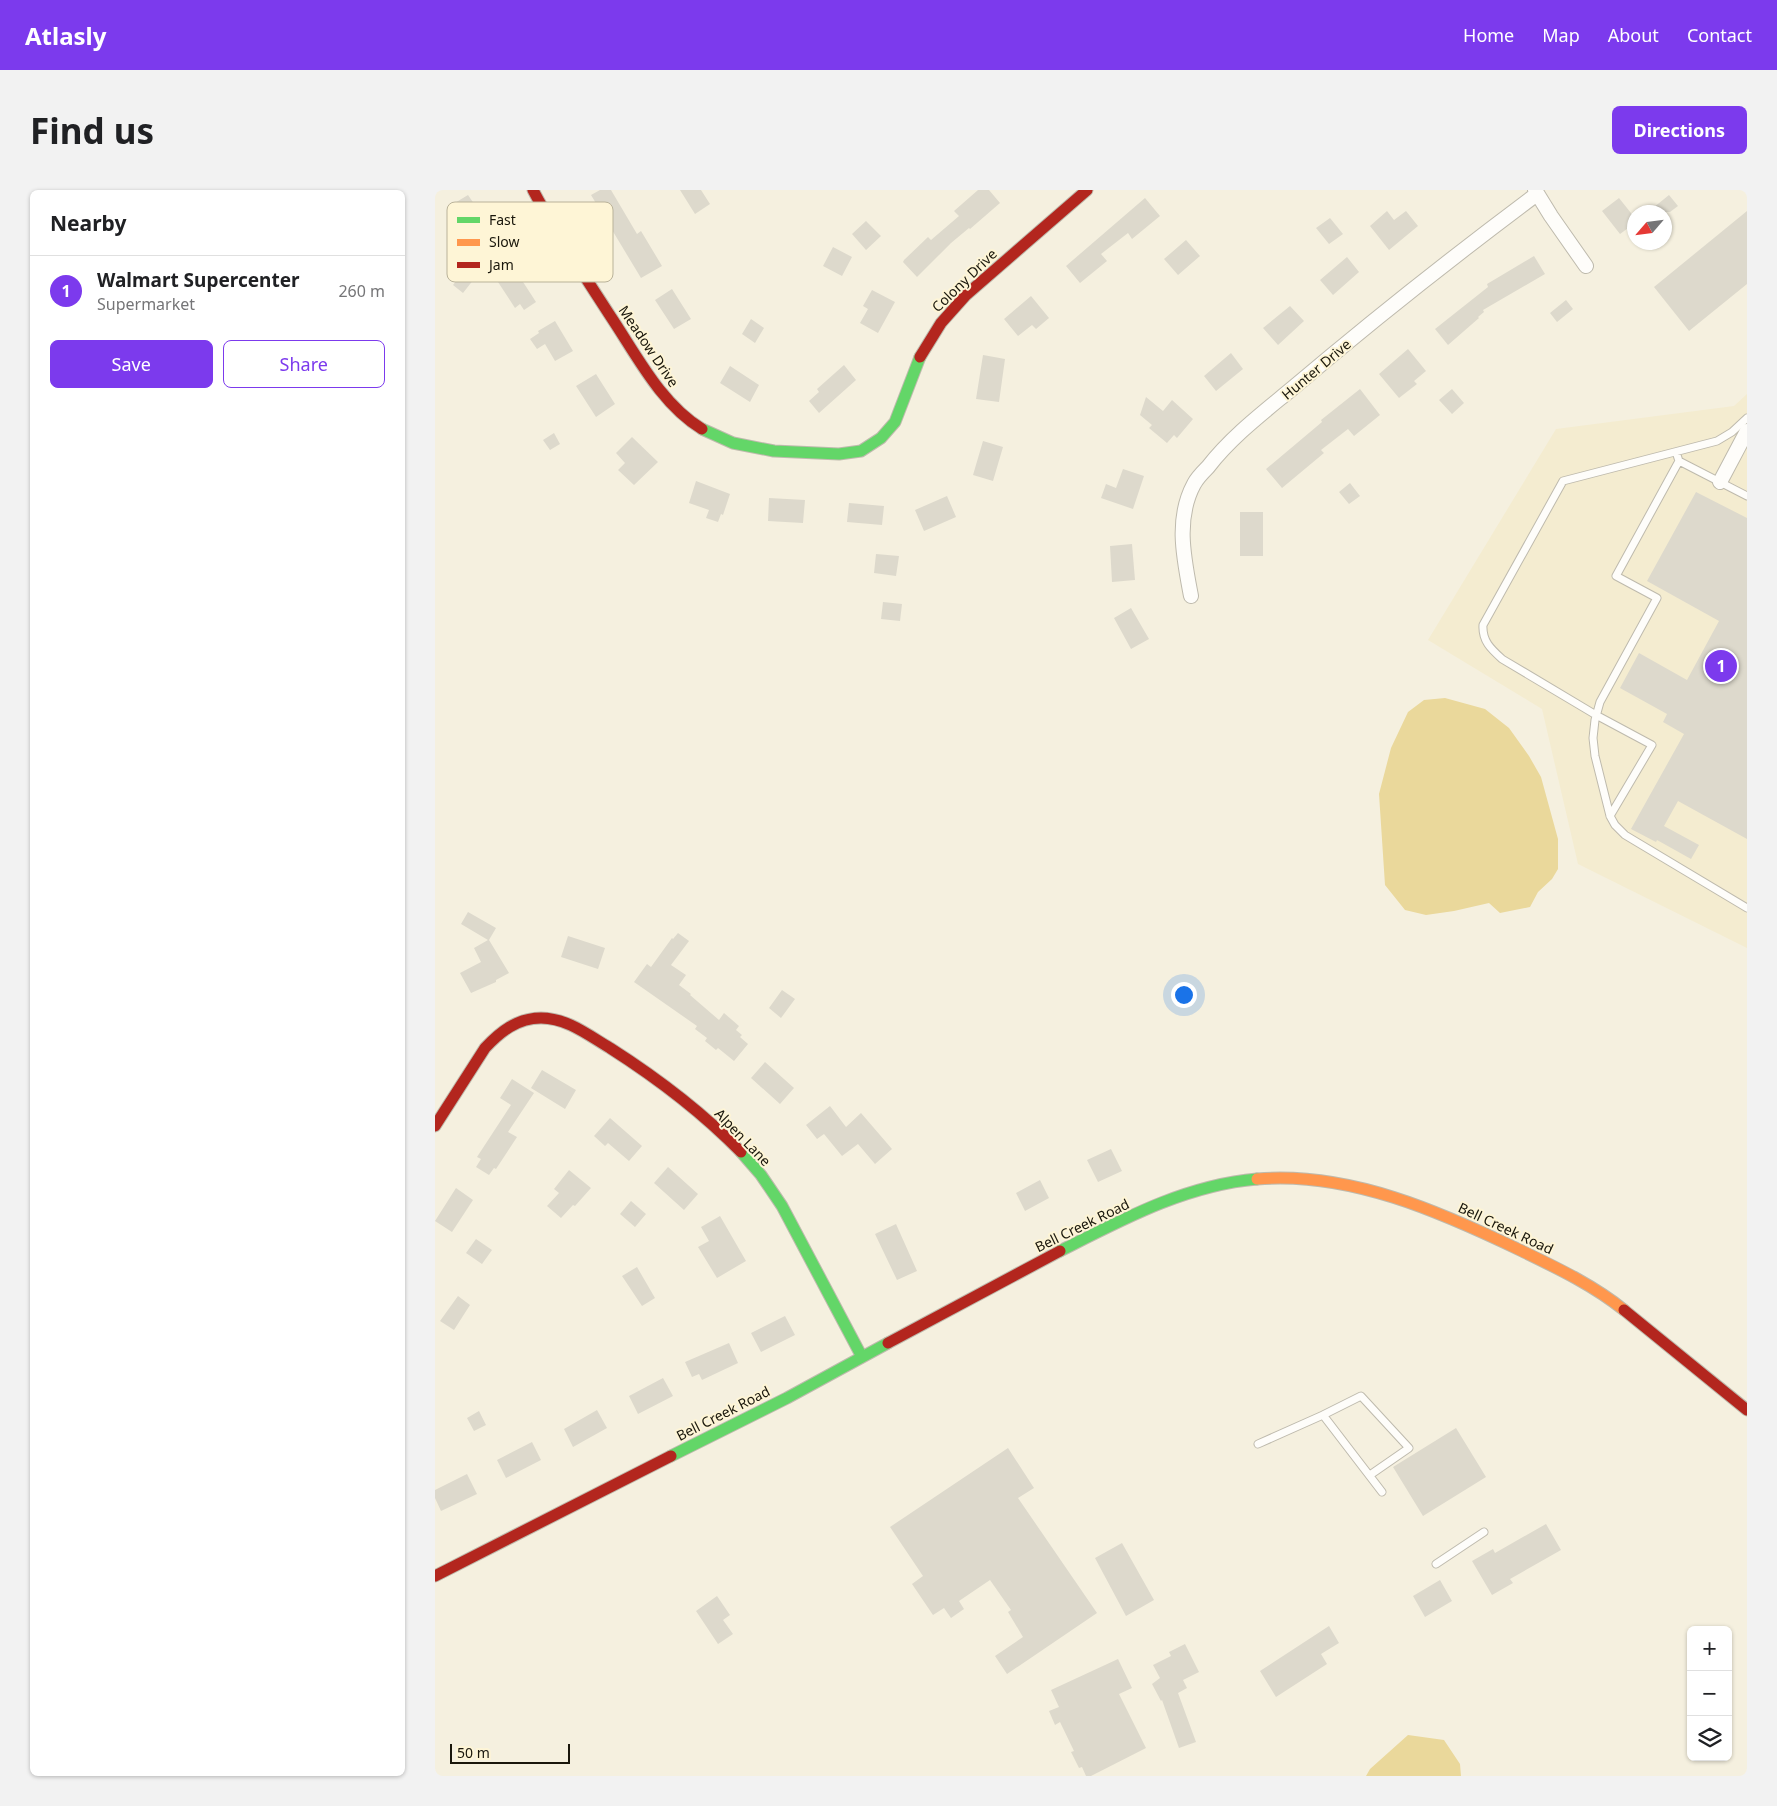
<!DOCTYPE html>
<html lang="en">
<head>
<meta charset="utf-8">
<style>
  body { margin:0; font-family:"Noto Sans",sans-serif; background:#f2f2f2; color:#202124 }
  .controls { position:absolute; right:15px; bottom:15px; display:grid; overflow:hidden; border-radius:8px; box-shadow:0 1px 4px #0004 }
  .controls button { width:45px; height:45px; display:grid; place-items:center; padding:0; border:0; border-bottom:1px solid #e0e0e0; background:#fff; color:#202124; font:25px sans-serif }
  .compass { position:absolute; left:1192px; top:15px; width:45px; height:45px; border-radius:50%; background:#fff; box-shadow:0 1px 4px #0004; rotate:242deg }
  .scale { position:absolute; left:15px; bottom:12px; width:120px; box-sizing:border-box; padding-left:5px; border:2px solid #19160b; border-top:0; font-size:14px; line-height:18px; white-space:nowrap; color:#19160b; -webkit-text-stroke:4px #fef5d6; paint-order:stroke }
  .you { position:absolute; left:748px; top:804px; width:18px; height:18px; margin:-12px; border:4px solid #fff; border-radius:50%; background:#1a73e8; box-shadow:0 0 0 8px #1a73e833 }
  .badge { display:grid; place-items:center; width:32px; height:32px; border-radius:50%; background:#7c3aed; color:#fff; font-size:16px; font-weight:700 }
  .pin { position:absolute; translate:-50% -50%; border:2px solid #fff; box-shadow:0 1px 5px #0006 }
  .list { margin:0; padding:0; list-style:none }
  h2 { display:flex; justify-content:space-between; align-items:center; height:65px; margin:0; padding:0 20px; font-size:21px }
  h2 small { font-size:16px; font-weight:400; color:#757577 }
  .list li { display:grid; grid-template-columns:32px 1fr auto; gap:15px; align-items:center; box-sizing:border-box; height:70px; padding:0 20px; border-top:1px solid #e0e0e0 }
  .list b { display:block; font-size:19px; white-space:nowrap }
  .list p { margin:0; font-size:16px; white-space:nowrap; color:#757577 }
  .list em { font-size:16px; font-style:normal; color:#757577 }
  .actions { display:flex; gap:10px; padding:15px 20px }
  .actions a { flex:1; padding:11px 0; border:1px solid #7c3aed; border-radius:8px; text-align:center; font-size:18px; color:#7c3aed }
  .actions .main { background:#7c3aed; color:#fff }
  .icon { flex:none; width:28px; height:28px; fill:none; stroke:currentColor; stroke-width:2; stroke-linecap:round; stroke-linejoin:round }
  .map { position:relative; flex:none; width:1312px; height:1586px; overflow:hidden; border-radius:8px }
  header { display:flex; align-items:center; gap:30px; box-sizing:border-box; height:70px; padding:0 25px; background:#7c3aed; color:#fff }
  header strong { font-size:24px }
  nav { display:flex; gap:28px; margin-inline-start:auto; font-size:18px }
  .intro { display:flex; align-items:center; justify-content:space-between; box-sizing:border-box; height:120px; padding:0 30px }
  h1 { margin:0; font-size:35px }
  .button { padding:12px 22px; border-radius:8px; background:#7c3aed; color:#fff; font-size:18px; font-weight:700 }
  main { display:flex; gap:30px; padding:0 30px }
  aside { flex:1; background:#fff; border-radius:8px; box-shadow:0 1px 4px #0004 }
  .map>svg:first-child { display:block }
  .built { fill:#f4ecd0 }
  .water { fill:#ead89b }
  .building { fill:#ddd9cc }
  .lines { fill:none; stroke-linecap:round; stroke-linejoin:round }
  .lane-casing { stroke:#bebaad; stroke-width:9 }
  .street-casing { stroke:#bebaad; stroke-width:16 }
  .fast-casing { stroke:#bebaad; stroke-width:13 }
  .slow-casing { stroke:#bebaad; stroke-width:13 }
  .jam-casing { stroke:#bebaad; stroke-width:13 }
  .lane { stroke:#fefdfa; stroke-width:7 }
  .street { stroke:#fefdfa; stroke-width:14 }
  .fast { stroke:#63d668; stroke-width:11 }
  .slow { stroke:#ff974d; stroke-width:11 }
  .jam { stroke:#b3261e; stroke-width:11 }
  .labels { text-anchor:middle; dominant-baseline:central; stroke-width:4; stroke-linejoin:round; paint-order:stroke }
  .street-label { font-size:14px; fill:#19160b; stroke:#fef5d6 }
  .key { fill:#fef5d6; stroke:#b9b299; stroke-width:1 }
  .key-label { font-size:14px; fill:#19160b }
</style>
</head>
<body>
<header>
<strong>Atlasly</strong>
<nav><a>Home</a><a>Map</a><a>About</a><a>Contact</a></nav>
</header>
<div class="intro"><h1>Find us</h1><a class="button">Directions</a></div>
<main>
<aside>
<h2>Nearby<small></small></h2>
<ul class="list">
<li><span class="badge">1</span><div><b>Walmart Supercenter</b><p>Supermarket</p></div><em>260 m</em></li>
</ul>
<div class="actions"><a class="main">Save</a><a>Share</a></div>
</aside>
<div class="map">
<svg width="1312" height="1586" viewBox="0 0 1312 1586">
  <rect width="100%" height="100%" fill="#f5f0df"/>
  <path class="built" d="M1312,204V758L1143,674L1107,519L993,450L1121,239L1299,216Z"/>
  <path class="water" d="M1010,508L1050,519L1074,538L1094,566L1106,587L1123,649V679L1117,689L1103,702L1095,717L1065,723L1054,713L1019,721L991,725L970,720L950,695L944,604L956,558L973,522L989,510Z
    M973,1545L1009,1550L1025,1574L1026,1586H931L935,1579Z"/>
  <path class="building" d="M165,0H176L202,44L206,41L227,76L206,88L156,5Z
    M245,0H266L275,14L260,24Z
    M543,0H554L565,13L535,39L534,38L516,53L482,87L468,72L469,70L493,47L496,50L524,26L519,21Z
    M33,5L44,21L46,19L53,30L50,32L52,35L33,47L13,17Z
    M1234,5L1243,16L1235,22H1213Z
    M710,8L725,26L697,49L693,43L666,64L672,71L645,93L631,76Z
    M1184,8L1200,28V33L1185,44L1167,21Z
    M952,21L959,30L971,21L983,36L954,60L935,36Z
    M1312,21V94L1254,141L1219,97Z
    M895,28L908,44L894,54L881,38Z
    M431,31L446,46L431,60L417,44Z
    M751,50L765,66L743,85L729,69Z
    M398,57L417,67L407,86L388,76Z
    M1099,66L1110,84L1048,120L1049,122L1043,127L1044,128L1013,155L1000,139L1053,97L1052,94Z
    M912,67L924,82L898,105L885,90Z
    M79,78L101,112L89,120L85,114L80,118L61,89Z
    M29,81L39,89L28,103L18,95Z
    M237,99L256,129L239,139L220,110Z
    M437,100L460,112L443,143L425,133L433,119L428,116Z
    M596,106L614,128L601,139L597,135L583,146L569,129Z
    M1131,110L1138,119L1122,132L1115,123Z
    M855,116L869,131L843,155L828,138Z
    M316,129L329,138L320,153L307,144Z
    M120,131L138,161L120,171L110,154L102,159L95,149L104,143L103,141Z
    M973,159L991,181L979,191L982,194L964,208L944,184Z
    M796,163L808,179L781,201L769,186Z
    M548,165L570,169L564,212L541,209Z
    M409,175L421,190L384,223L374,211L384,202L382,199Z
    M295,176L324,195L315,212L285,193Z
    M161,184L180,214L161,227L141,196Z
    M925,199L945,225L919,246L913,239L886,260L889,263L847,298L831,279L887,232L886,230Z
    M1017,199L1029,213L1017,224L1004,210Z
    M711,207L728,221L737,210L758,229L742,248L739,245L732,253L714,238L717,235L705,225Z
    M119,243L125,254L115,260L108,250Z
    M197,247L223,272L199,295L183,280L190,273L181,263Z
    M548,251L568,257L558,291L538,285Z
    M688,279L709,286L698,319L666,308L671,294L681,298Z
    M261,291L295,304L288,325L286,324L283,332L271,328L274,320L254,313Z
    M915,293L925,306L914,314L904,302Z
    M1261,302L1312,328V649L1243,611L1229,636L1264,655L1256,669L1222,650L1221,652L1196,639L1249,544L1228,532L1232,524L1185,498L1204,463L1252,490L1284,431L1212,391Z
    M512,306L521,327L489,341L480,320Z
    M334,308L370,310L368,333L333,331Z
    M414,313L449,316L447,335L412,332Z
    M805,322H828V366H805Z
    M697,354L700,390L677,392L675,356Z
    M441,364L464,366L461,386L439,383Z
    M448,412L467,414L465,431L446,429Z
    M696,418L714,449L696,459L679,428Z
    M33,722L61,738L54,750L74,783L61,790V792L36,803L25,783L46,772L39,758L53,750L26,734Z
    M243,743L254,751L236,775L251,785L244,795L256,804L255,805L284,830L289,823L304,836L301,840L307,845L305,847L313,854L299,871L283,858L281,860L270,851L272,848L260,839L262,836L199,792L212,774L216,777L237,748L238,749Z
    M133,746L170,758L163,779L126,767Z
    M347,800L360,809L346,828L334,818Z
    M330,872L359,898L345,914L316,888Z
    M107,880L141,900L130,919L96,898Z
    M77,889L99,903L73,942L82,947L61,979L59,978L54,985L41,977L46,969L42,967L76,915L65,908Z
    M395,916L411,937L426,923L457,959L440,974L423,954L407,966L389,944L382,949L371,935Z
    M175,928L207,956L194,971L173,953L170,956L159,946Z
    M676,959L687,981L663,992L652,970Z
    M233,977L263,1004L249,1020L219,993Z
    M134,980L156,998L140,1016L138,1015L126,1028L112,1016L124,1003L119,999Z
    M605,990L614,1008L590,1021L581,1003Z
    M21,998L38,1010L17,1042L0,1031Z
    M196,1011L211,1024L200,1037L185,1024Z
    M285,1026L311,1071L282,1088L263,1057L274,1051L266,1037Z
    M461,1034L482,1081L462,1090L440,1044Z
    M41,1049L57,1060L47,1074L31,1063Z
    M202,1077L220,1108L207,1116L187,1086Z
    M23,1106L35,1115L19,1140L5,1131Z
    M350,1126L360,1145L326,1162L316,1143Z
    M294,1153L303,1173L267,1190L264,1184L257,1187L250,1172Z
    M228,1188L238,1206L203,1224L194,1206Z
    M162,1220L172,1238L138,1257L129,1239Z
    M44,1221L51,1235L39,1241L32,1228Z
    M1021,1238L1051,1287L988,1326L958,1277Z
    M97,1252L106,1270L71,1288L62,1270Z
    M573,1258L599,1298L583,1308L662,1423L572,1484L560,1466L588,1447L573,1422L576,1420L555,1390L524,1411L529,1419L516,1428L509,1418L498,1425L477,1394L488,1386L455,1337Z
    M32,1284L42,1304L6,1321L0,1308V1300Z
    M1111,1334L1126,1360L1075,1389L1078,1393L1057,1405L1037,1371L1058,1359L1060,1363Z
    M687,1353L719,1410L691,1426L660,1368Z
    M1005,1390L1017,1411L990,1427L978,1406Z
    M282,1406L295,1425L288,1430L298,1444L283,1454L261,1421Z
    M894,1436L904,1453L886,1464L892,1474L841,1507L825,1481Z
    M750,1454L764,1482L748,1490L752,1498L743,1503L761,1552L744,1558L727,1510L726,1511L717,1494L725,1488L718,1475L736,1466L734,1462Z
    M683,1469L697,1498L684,1504L711,1558L656,1586H651L647,1577L644,1578L636,1562L639,1561L625,1532L620,1535L614,1521L624,1517L616,1500Z"/>
  <g class="lines">
    <defs>
      <path id="lane" d="M1241,262L1244,271L1312,306
        M1244,271L1181,386L1222,408L1165,512L1160,530L1158,548L1160,566L1175,626L1180,635L1190,645L1312,718
        M1175,626L1217,555L1161,525L1067,469C1056,459 1047,451 1048,435L1128,291L1282,251L1297,242L1312,228
        M888,1225L926,1206L974,1258L935,1285
        M823,1254L888,1225L947,1302
        M1001,1374L1049,1342"/>
      <path id="street" d="M1100,0L1116,26L1151,76
        M1285,292L1312,241
        M756,406C749,369 740,329 759,294C762,288 768,282 773,277C797,246 829,222 859,197C938,130 1019,66 1102,4"/>
      <path id="fast" d="M267,239L298,253L339,261L404,264L426,261L446,248L460,232L485,167
        M306,962L326,985L347,1016L427,1167
        M625,1061C688,1029 751,995 822,989
        M236,1266L352,1208L453,1153"/>
      <path id="slow" d="M822,989C914,981 1006,1022 1087,1061C1122,1078 1158,1095 1189,1120"/>
      <path id="jam" d="M98,0C121,44 149,85 176,127C202,166 226,214 267,239
        M485,167L506,133L531,105L652,0
        M0,936L50,858C65,842 82,828 106,828C132,828 153,845 175,858C222,888 267,922 306,962
        M1189,1120L1312,1220
        M453,1153L625,1061
        M0,1386L236,1266"/>
    </defs>
    <use href="#lane" class="lane-casing"/>
    <use href="#street" class="street-casing"/>
    <use href="#fast" class="fast-casing"/>
    <use href="#slow" class="slow-casing"/>
    <use href="#jam" class="jam-casing"/>
    <use href="#lane" class="lane"/>
    <use href="#street" class="street"/>
    <use href="#fast" class="fast"/>
    <use href="#slow" class="slow"/>
    <use href="#jam" class="jam"/>
  </g>
  <g class="labels">
    <g class="street-label">
      <text transform="translate(529 90) rotate(-44)">Colony Drive</text>
      <text transform="translate(214 156) rotate(56)">Meadow Drive</text>
      <text transform="translate(881 179) rotate(-40)">Hunter Drive</text>
      <text transform="translate(308 947) rotate(46)">Alpen Lane</text>
      <text transform="translate(647 1035) rotate(-26)">Bell Creek Road</text>
      <text transform="translate(1071 1038) rotate(25)">Bell Creek Road</text>
      <text transform="translate(288 1223) rotate(-27)">Bell Creek Road</text>
    </g>
  </g>
  <rect x="12" y="12" width="166" height="80" rx="8" class="key"/>
  <rect x="22" y="27" width="23" height="6" fill="#63d668"/>
  <rect x="22" y="49" width="23" height="7" fill="#ff974d"/>
  <rect x="22" y="72" width="23" height="6" fill="#b3261e"/>
  <g class="key-label">
    <text x="54" y="35">Fast</text>
    <text x="54" y="57">Slow</text>
    <text x="54" y="80">Jam</text>
  </g>
</svg>
<div class="controls">
<button>+</button>
<button>−</button>
<button><svg class="icon" aria-label="layers" viewBox="0 0 24 24"><path d="M12 4l9 5-9 5-9-5zM3 14l9 5 9-5"/></svg></button>
</div>
<svg class="compass" viewBox="-18 -18 36 36"><path d="M0-13l5 13h-10z" fill="#e53935"/><path d="M0 13l5-13h-10z" fill="#757577"/></svg>
<div class="scale">50 m</div>
<div class="you"></div>
<div class="pin badge" style="left:1286px;top:476px">1</div>
</div>
</main>
</body>
</html>
